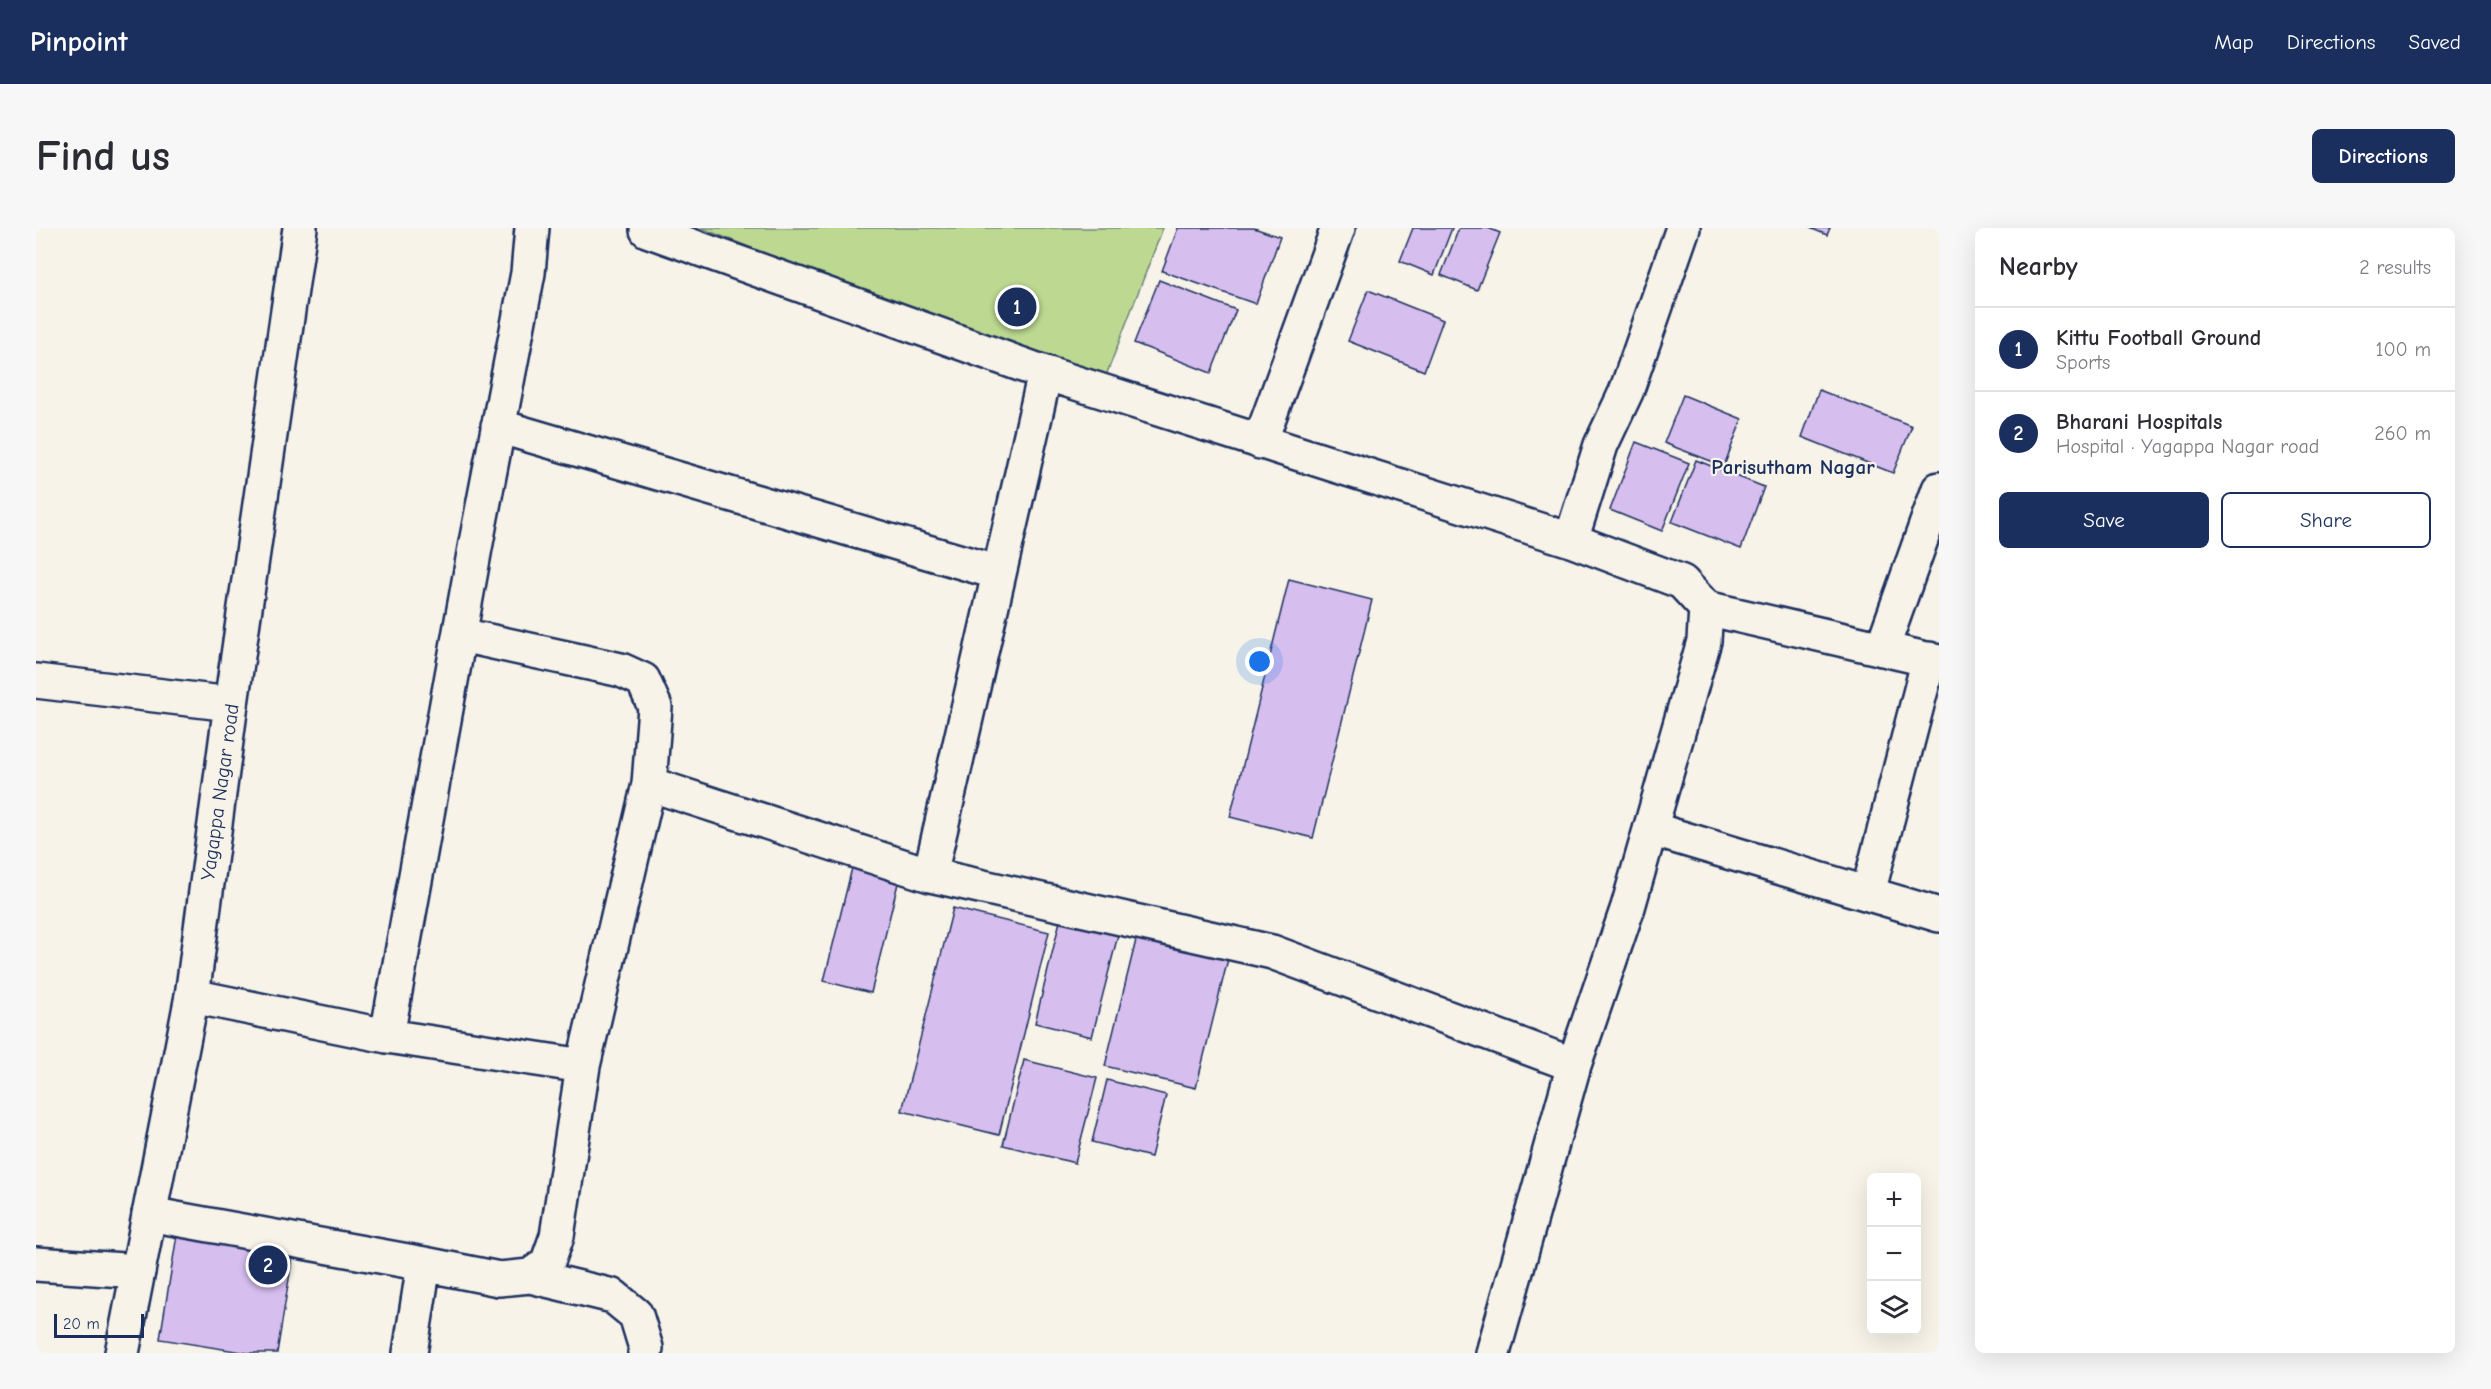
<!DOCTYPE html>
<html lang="en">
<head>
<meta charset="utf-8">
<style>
  body { margin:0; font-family:"Comic Neue",sans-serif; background:#f7f7f7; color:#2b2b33 }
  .controls { position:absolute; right:18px; bottom:18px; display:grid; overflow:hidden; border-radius:9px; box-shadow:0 6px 24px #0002 }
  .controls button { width:54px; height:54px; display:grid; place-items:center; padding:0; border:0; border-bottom:2px solid #e1e1e2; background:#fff; color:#2b2b33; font:30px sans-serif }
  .scale { position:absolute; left:18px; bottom:15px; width:90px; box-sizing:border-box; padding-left:6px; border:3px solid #1b2f5e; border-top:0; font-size:16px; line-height:21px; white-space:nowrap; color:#1b2f5e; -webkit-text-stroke:4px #f7f3e8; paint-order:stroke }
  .you { position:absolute; left:1224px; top:434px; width:21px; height:21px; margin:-15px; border:4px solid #fff; border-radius:50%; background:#1a73e8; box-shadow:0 0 0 9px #1a73e833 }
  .badge { display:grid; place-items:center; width:39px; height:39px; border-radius:50%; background:#1b2f5e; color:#fff; font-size:20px; font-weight:700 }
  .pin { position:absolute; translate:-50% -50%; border:3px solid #fff; box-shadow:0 2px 6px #0006 }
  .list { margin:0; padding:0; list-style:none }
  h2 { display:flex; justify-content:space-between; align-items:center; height:78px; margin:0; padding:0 24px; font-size:26px }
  h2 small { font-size:20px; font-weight:400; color:#7c7c81 }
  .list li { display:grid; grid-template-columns:39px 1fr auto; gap:18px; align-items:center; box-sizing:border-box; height:84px; padding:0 24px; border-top:2px solid #e1e1e2 }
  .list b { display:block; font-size:22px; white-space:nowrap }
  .list p { margin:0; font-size:20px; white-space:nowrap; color:#7c7c81 }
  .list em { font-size:20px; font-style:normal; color:#7c7c81 }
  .actions { display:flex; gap:12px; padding:18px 24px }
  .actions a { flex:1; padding:14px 0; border:2px solid #1b2f5e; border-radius:9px; text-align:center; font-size:21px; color:#1b2f5e }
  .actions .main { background:#1b2f5e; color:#fff }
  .icon { flex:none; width:33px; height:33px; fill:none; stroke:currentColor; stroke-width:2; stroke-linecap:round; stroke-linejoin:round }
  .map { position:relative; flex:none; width:1903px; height:1125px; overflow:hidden; border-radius:9px }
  header { display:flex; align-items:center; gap:36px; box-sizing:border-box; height:84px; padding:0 30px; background:#1b2f5e; color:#fff }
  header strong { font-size:28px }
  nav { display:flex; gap:33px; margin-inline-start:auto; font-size:21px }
  .intro { display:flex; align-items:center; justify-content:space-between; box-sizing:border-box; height:144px; padding:0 36px }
  h1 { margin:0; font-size:42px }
  .button { padding:15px 27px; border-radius:9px; background:#1b2f5e; color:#fff; font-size:21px; font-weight:700 }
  main { display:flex; gap:36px; padding:0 36px }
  aside { flex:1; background:#fff; border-radius:9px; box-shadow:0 6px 24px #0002 }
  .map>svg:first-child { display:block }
  .green { fill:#bdd991; stroke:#6c8478; stroke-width:1.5 }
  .building { fill:#d6beee; stroke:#1b2f5e; stroke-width:1.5 }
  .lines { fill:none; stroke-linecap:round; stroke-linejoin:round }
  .street-casing { stroke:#1b2f5e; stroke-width:38 }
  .secondary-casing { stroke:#1b2f5e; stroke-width:38 }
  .street { stroke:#f7f3e8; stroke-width:33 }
  .secondary { stroke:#f7f3e8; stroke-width:33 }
  .labels { text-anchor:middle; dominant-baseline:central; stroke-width:4.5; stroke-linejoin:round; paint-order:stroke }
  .street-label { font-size:20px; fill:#1b2f5e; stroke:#f7f3e8 }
  .neighbourhood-label { font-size:21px; font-weight:bold; fill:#1b2f5e; stroke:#f7f3e8 }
</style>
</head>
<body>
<header>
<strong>Pinpoint</strong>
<nav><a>Map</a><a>Directions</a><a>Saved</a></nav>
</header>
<div class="intro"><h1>Find us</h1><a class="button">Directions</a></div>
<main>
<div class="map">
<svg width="1903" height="1125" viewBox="0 0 1903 1125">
  <rect width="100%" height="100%" fill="#f7f3e8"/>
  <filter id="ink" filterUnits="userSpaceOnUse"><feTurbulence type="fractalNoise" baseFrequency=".0167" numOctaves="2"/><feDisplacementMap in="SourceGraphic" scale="12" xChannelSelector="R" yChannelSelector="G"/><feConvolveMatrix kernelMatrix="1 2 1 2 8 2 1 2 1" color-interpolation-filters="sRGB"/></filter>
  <g filter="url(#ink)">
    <path class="green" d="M665,0H1127L1066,158Z"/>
    <path class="building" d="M1142,0H1218L1244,9L1220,76L1126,43Z
      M1377,0H1416L1398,47L1364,33Z
      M1423,0H1452L1464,5L1441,62L1405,47Z
      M1774,0H1794L1791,7Z
      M1123,52L1200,82L1175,145L1098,115Z
      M1332,62L1407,92L1388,143L1312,113Z
      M1783,162L1876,198L1857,245L1766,209Z
      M1647,167L1706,191L1688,238L1628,215Z
      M1600,214L1653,235L1626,303L1574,282Z
      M1660,232L1728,259L1705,321L1636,294Z
      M1253,351L1336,372L1277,610L1194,589Z
      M818,632L865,643L835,765L788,753Z
      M917,680L1013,704L963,907L866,883Z
      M1024,693L1082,707L1056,809L999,795Z
      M1101,708L1192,731L1160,860L1069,838Z
      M988,832L1061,850L1039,935L967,917Z
      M1071,852L1130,867L1115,929L1056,914Z
      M142,1001L258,1020L241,1125H212L124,1111Z"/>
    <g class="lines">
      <defs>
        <path id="street" d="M611,2L1009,145L1535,312
          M462,198L963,345
          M1224,214L1302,0
          M1670,380L1903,434
          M1846,421L1903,261
          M0,453L195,476
          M613,556L894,647L1236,724L1538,837
          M1615,601L1903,687
          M894,647L1009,145
          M1832,665L1893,431
          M156,768L351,808L547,838
          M351,808L439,320L492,45L496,0
          M113,986L388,1036
          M0,1036L102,1043
          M494,1048L577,1068L600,1087L610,1120L609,1125
          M374,1125L388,1036L463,1051L494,1048L511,1036L521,1008L547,838L613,556L619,479L607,452L585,442L425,407
          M1457,1125L1538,837L1592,679L1668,413L1670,380L1646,354L1535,312L1565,217L1590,164L1647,0"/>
        <path id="secondary" d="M86,1125L156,768L195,476L264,0"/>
      </defs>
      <use href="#street" class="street-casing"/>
      <use href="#secondary" class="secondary-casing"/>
      <use href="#street" class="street"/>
      <use href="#secondary" class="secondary"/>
    </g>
  </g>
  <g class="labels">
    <g class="street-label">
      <text transform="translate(184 564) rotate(-82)">Yagappa Nagar road</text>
    </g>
    <g class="neighbourhood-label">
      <text x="1757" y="239">Parisutham Nagar</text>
    </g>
  </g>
</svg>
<div class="controls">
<button>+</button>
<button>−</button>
<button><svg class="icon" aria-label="layers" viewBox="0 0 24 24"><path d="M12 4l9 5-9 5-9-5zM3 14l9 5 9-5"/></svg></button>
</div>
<div class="scale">20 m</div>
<div class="you"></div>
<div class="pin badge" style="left:981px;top:79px">1</div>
<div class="pin badge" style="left:232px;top:1037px">2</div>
</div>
<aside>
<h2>Nearby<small>2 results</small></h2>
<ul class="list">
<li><span class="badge">1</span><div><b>Kittu Football Ground</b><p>Sports</p></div><em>100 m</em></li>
<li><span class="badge">2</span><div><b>Bharani Hospitals</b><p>Hospital · Yagappa Nagar road</p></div><em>260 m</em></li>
</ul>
<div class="actions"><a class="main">Save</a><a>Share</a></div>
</aside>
</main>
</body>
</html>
